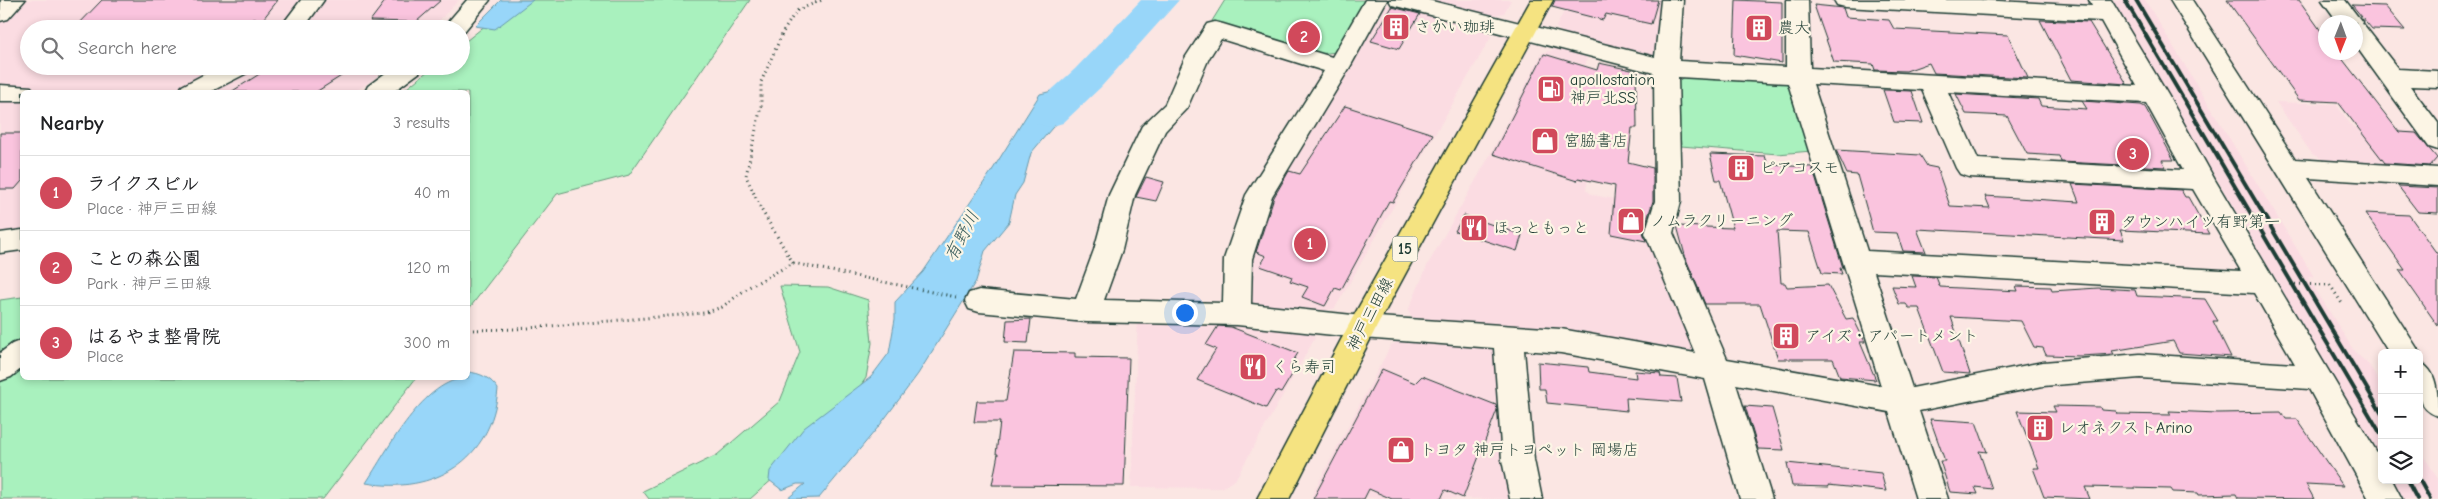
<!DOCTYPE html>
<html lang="en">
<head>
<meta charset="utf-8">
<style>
  body { margin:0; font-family:"Comic Neue","Klee One",sans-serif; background:#f6f6f6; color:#202124 }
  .controls { position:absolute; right:15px; bottom:15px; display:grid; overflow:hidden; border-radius:8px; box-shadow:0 2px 8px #0003 }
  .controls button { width:45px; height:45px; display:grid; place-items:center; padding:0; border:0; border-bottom:1px solid #e0e0e0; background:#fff; color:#202124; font:25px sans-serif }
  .compass { position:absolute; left:2318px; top:15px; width:45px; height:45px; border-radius:50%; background:#fff; box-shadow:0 2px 8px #0003; rotate:181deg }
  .you { position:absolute; left:1184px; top:312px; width:18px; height:18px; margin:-12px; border:4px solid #fff; border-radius:50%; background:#1a73e8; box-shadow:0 0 0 8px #1a73e833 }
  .badge { display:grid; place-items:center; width:32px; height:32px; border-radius:50%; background:#d1495b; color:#fff; font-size:16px; font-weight:700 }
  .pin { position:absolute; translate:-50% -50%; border:2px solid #fff; box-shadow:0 1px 5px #0006 }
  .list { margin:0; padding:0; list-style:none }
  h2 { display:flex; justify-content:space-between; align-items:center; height:65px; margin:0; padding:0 20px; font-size:21px }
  h2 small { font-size:16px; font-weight:400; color:#757577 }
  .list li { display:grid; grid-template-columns:32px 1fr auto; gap:15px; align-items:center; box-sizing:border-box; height:75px; padding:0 20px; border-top:1px solid #e0e0e0 }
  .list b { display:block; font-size:19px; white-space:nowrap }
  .list p { margin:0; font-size:16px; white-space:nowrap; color:#757577 }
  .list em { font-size:16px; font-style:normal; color:#757577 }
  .icon { flex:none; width:28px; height:28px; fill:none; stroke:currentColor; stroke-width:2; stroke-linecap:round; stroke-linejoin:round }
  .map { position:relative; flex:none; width:2438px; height:499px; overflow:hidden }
  .search { position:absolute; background:#fff; box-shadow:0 2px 8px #0003; left:20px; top:20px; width:450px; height:55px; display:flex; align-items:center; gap:12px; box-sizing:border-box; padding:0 18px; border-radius:28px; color:#757577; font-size:19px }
  .panel { position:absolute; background:#fff; box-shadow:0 2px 8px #0003; left:20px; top:90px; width:450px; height:290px; border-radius:8px }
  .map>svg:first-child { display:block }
  .built { fill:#fbdce2 }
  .green { fill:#a9f1be; stroke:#649779 }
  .water { fill:#98d6f9; stroke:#6899aa }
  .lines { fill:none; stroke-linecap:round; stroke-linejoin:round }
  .river { fill:#98d6f9; fill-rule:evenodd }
  .building { fill:#fac4de; stroke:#1f3d34 }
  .minor-casing { stroke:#1f3d34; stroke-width:3 }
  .major-casing { stroke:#1f3d34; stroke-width:3 }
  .path { stroke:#1f3d34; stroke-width:3; stroke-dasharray:1 4; stroke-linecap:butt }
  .minor { fill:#fcf5e5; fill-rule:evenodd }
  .major { fill:#f5e381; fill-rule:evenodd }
  .rail { stroke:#1f3d34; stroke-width:4 }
  .labels { text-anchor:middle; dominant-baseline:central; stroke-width:4.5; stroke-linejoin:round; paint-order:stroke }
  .shield { fill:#fcf5e5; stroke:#617469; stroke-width:1 }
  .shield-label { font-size:15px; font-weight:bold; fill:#1f3d34 }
  .poi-label { font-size:16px; fill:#1f3d34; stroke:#fcf5e5; text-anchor:start }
  .street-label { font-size:16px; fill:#1f3d34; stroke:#fcf5e5 }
  .water-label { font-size:18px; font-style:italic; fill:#375c5b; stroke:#fcf5e5 }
</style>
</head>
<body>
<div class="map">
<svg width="2438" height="499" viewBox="0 0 2438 499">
  <rect width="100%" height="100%" fill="#fbe6e3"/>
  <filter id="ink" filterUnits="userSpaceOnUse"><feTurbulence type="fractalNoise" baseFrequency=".02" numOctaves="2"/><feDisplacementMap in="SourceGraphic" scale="10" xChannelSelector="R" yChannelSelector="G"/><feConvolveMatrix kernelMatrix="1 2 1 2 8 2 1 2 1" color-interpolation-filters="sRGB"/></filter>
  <g filter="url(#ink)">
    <path class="built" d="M0,0H459L431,29H29V66H391L355,92H22V232L0,235Z
      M1423,0H1511L1504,13L1487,17Z
      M1570,0H1664L1657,54L1643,57L1566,37L1556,27Z
      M2112,0H2145L2314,277H2308L2354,351L2369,365L2382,386V461Z
      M1396,4L1482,27L1491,37L1335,308L1317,313L1257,306L1246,297L1256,219L1380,7Z
      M1559,48L1587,55L1584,76L1597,131L1586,190L1593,195L1659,207L1700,349L1693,355L1558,332L1413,319L1408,311L1428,264L1489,157L1542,53Z
      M2276,102L2336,104L2353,128L2420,131L2438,156V161L2432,167L2327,162L2312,154Z
      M1138,318L1310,329L1315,338L1235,480L1221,488L1131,487Z
      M1404,339L1488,346L1499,356L1512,499L1311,497L1391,345Z
      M2419,448L2438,479V499H2404L2393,480H2419Z"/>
    <path class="green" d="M517,0H750L629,175L557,194L468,310V92H402L434,66H461V45Z
      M1225,0H1366L1338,52L1317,54L1212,21Z
      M1685,76L1781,80L1794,87L1811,151L1778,154L1681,146L1676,83Z
      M780,286L828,287L868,300L872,343L866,378L830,429L750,499H649L643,491L717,455L780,401L800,352Z
      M22,297V378H416L323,499H0V300Z"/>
    <path class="water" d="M501,0H533L495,29L475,26Z
      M1080,69L1103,77L1091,94L1052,128L1031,153L1023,183L1015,195L1009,222L985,251L976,281L918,374L880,425L819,498L787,499L805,484H797L782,490L769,480L770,471L804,428L871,377L889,353L895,319V302L923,272L993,169L1040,94L1052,91Z
      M468,372C480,373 491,378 498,389C492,460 434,495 366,483C387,451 424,378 468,378Z"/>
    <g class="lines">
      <path class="river" d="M1141,0H1179L1101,87L1063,123L1049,127L1035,123L1030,114L1035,105L1075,69Z"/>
    </g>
    <path class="building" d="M102,0H278L263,19H252L244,29H74Z
      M386,0H441L416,22L370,21Z
      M1555,0H1658L1651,24L1606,14L1603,20L1552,7Z
      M1736,0L1782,2V63L1734,55Z
      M2227,0H2299L2326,38V52H2337L2399,132L2416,133L2437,158L2430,166L2385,163L2338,102L2299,100Z
      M1814,5L1843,8L1846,17L1889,20L1894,29L2008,35L2028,78L1934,73L1929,63L1906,71L1875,70L1873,64L1834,62Z
      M2352,5L2385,6L2405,30L2372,29Z
      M1392,7L1420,14L1399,49L1371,41Z
      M2040,20L2089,22L2127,84L2071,80Z
      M1544,54L1597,70L1599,63L1636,71L1637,128H1632L1628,162L1653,168V201L1643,232L1646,241L1611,234L1615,186L1578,178L1577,181L1493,154Z
      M272,66H357L316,92H231Z
      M1883,90L1912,91L1923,123L1894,122Z
      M1956,94L2038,99L2041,106L2087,109L2082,101L2141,105L2145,107L2174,160H2162L2166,167L2061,162L2059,156L2027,154L2007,116L1966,114Z
      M1345,106L1433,134L1393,202L1389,201L1341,290L1335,288L1325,306L1302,297L1308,287L1290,281L1292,277L1260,266L1266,256L1256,252L1274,197L1289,171L1300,174Z
      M0,133H22V181L15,189H0Z
      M1836,150L1920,155L1927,166L1937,168L1950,206L1990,208L1985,196L2079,202L2072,184L2181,190L2185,197H2188L2209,234L2120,230L2124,240L1917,229L1926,252L1903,251L1897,233L1873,232L1857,175L1847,174Z
      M1710,154L1765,156L1768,165L1812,167L1843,268H1840L1842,274L1822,273L1809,232L1777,231L1781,283H1785L1787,287L1828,285L1846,319L1853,318L1865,342H1860L1876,380L1840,377L1833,359H1778L1760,304H1705L1686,259L1677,226L1733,228L1720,180H1716Z
      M1146,177L1164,182L1156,201L1136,197Z
      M2398,186L2438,188V213L2418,212Z
      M2365,213L2409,215L2438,255V326L2399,270H2405Z
      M1464,215L1522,235L1517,251L1455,231Z
      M1912,276L1936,277L1940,287L2018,291L2016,286L2051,287L2052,291L2098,288L2135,290L2137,296L2205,299L2218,321H2213L2231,357L2179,353L2173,341L2112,351L2114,354L2081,356L2046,355L2043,348L2034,347L2021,321L1951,317L1970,374L1943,372L1919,308H1909L1906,304H1899L1892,286L1916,287Z
      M1031,319L1028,343L1005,342L1007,320Z
      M1218,326L1231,327L1298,353L1290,366L1296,368L1281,393L1276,391L1266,408L1197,380L1216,349L1206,345Z
      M1014,352L1075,353V357L1129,358L1124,486L992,485L998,454H996L1000,422H974L977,401H1006Z
      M1538,362L1588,367L1589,372L1636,378L1635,371L1660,373L1661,377L1677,378L1681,402L1626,398L1627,411L1547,403L1545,389H1539Z
      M1382,369L1415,383L1422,376L1496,405L1497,410L1463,498L1445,490L1441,499H1392L1369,489L1364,499H1313Z
      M1745,406L1772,408L1784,450L1758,449Z
      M2053,406L2100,407L2101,410L2116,411L2117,414L2171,415L2169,411L2218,413L2281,412L2286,419H2297L2343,486L2306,484L2314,499L2238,498L2236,494L2199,495L2198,493L2173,492L2171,489L2085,487L2090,499L2044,497L2033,468H2039L2017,411L2056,412Z
      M1930,419L1976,422L1987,452L1979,451L1992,489L1975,487L1978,494L1950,492L1940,461H1945Z
      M1787,463L1881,473L1886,491L1828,485L1829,487L1792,486Z"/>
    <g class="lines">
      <defs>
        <path id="minor" d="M25,0L8,19L0,21L1,0Z
          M301,0H324L303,29H279Z
          M467,0H490L462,34L461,29H442Z
          M1365,0H1387L1350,67L1272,196L1252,259L1251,304L1362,316L1561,329L1695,353L1645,233L1655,201L1654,73L1392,5L1389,0H1428L1655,57L1661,0H1683L1679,61L1786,67V0H1808L1810,68L2137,86L2101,21L1845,7L1837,5L1834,0H1980L2092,6L2089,0H2111L2168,95L2215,180L2375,449L2382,461V480H2392L2402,499H2369L2309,389L2140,378L2043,386L1919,411L1948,499H1916L1889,412L1736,384L1772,499H1740L1705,379L1561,353L1524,350L1534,460L1542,499H1510L1502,460L1494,348L1362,338L1237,325L1086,322L979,312L969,309L965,301L969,293L979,290L1076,299L1094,250L1109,195L1142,126L1165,104L1185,58L1207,24L1215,22L1223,24L1332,57ZM1221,39L1324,71L1246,195L1224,259L1223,303L1104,300L1122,250L1135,195L1165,131L1187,108L1209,58ZM1678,77L1788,83L1881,386L1727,359L1673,233L1681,201ZM1813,84L1922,90L1956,168L1960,174L1969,177L2193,189L2241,271L1867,251ZM1948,92L2146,103L2183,170L1978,159ZM1874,272L2254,293L2295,364L2140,354L2043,362L1912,388Z
          M2170,0H2192L2295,159L2438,168V186L2308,178L2415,345L2420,353L2419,354L2389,353Z
          M2322,0H2345L2362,22L2361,24L2364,25L2398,69L2438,71V87L2410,86L2438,123V150L2429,147L2356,46V22H2338Z
          M220,66H252L249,72L210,92H179L182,86Z
          M395,66H423L420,72L393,92H365L368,86Z
          M0,85L31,87L34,92H22V101H0Z
          M22,230V250L0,253V233Z
          M22,340V368L11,377L0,381V353L12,344Z
          M2419,362C2438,370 2438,395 2438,416C2413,408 2419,384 2419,362Z"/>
        <path id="major" d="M1531,0H1553L1375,330L1289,499H1257L1352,319Z"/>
      </defs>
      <use href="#minor" class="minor-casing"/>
      <use href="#major" class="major-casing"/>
      <path class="path" d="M793,263L761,209L746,176L761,106V82L783,32L796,11L822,0
        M2290,284L2330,285L2343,305
        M468,330L516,329L704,313L722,307L749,287L793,263L956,297"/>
      <use href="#minor" class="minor"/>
      <use href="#major" class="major"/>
      <path class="rail" d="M2125,0L2382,436
        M2136,0L2382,414
        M2419,479L2430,499
        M2407,480L2417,499"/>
    </g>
  </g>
  <defs>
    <symbol id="building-square" viewBox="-11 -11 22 22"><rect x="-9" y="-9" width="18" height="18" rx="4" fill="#d1495b" stroke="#fcf5e5"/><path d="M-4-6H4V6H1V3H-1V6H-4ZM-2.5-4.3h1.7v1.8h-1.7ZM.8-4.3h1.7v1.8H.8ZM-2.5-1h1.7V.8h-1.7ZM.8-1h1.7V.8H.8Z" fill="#fff"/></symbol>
    <symbol id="fuel-square" viewBox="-11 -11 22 22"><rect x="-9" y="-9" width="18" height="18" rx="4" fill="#d1495b" stroke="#fcf5e5"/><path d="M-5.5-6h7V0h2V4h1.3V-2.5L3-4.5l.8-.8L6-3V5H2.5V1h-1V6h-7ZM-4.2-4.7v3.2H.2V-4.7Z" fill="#fff"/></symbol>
    <symbol id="shop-square" viewBox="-11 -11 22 22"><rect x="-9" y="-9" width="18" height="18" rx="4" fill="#d1495b" stroke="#fcf5e5"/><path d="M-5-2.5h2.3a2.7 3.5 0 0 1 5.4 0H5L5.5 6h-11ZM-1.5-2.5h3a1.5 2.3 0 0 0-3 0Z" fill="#fff"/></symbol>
    <symbol id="restaurant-square" viewBox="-11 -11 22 22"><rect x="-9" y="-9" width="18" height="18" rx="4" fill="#d1495b" stroke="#fcf5e5"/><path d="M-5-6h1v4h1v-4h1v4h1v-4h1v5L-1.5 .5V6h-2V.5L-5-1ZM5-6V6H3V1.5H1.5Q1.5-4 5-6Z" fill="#fff"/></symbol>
  </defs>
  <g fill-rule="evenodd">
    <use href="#building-square" x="1380" y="11" width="32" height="32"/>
    <use href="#building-square" x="1743" y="12" width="32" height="32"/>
    <use href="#fuel-square" x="1535" y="73" width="32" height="32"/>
    <use href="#shop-square" x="1529" y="125" width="32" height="32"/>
    <use href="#building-square" x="1725" y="152" width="32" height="32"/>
    <use href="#shop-square" x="1615" y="205" width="32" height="32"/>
    <use href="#building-square" x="2086" y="206" width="32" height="32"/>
    <use href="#restaurant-square" x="1458" y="212" width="32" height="32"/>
    <use href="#building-square" x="1770" y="320" width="32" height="32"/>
    <use href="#restaurant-square" x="1237" y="351" width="32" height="32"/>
    <use href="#building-square" x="2024" y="412" width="32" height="32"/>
    <use href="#shop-square" x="1385" y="434" width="32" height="32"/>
  </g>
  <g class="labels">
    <rect class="shield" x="1392.5" y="236.5" width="25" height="25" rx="4"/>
    <g class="shield-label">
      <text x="1405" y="249">15</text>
    </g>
    <g class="poi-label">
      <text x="1415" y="27">さかい珈琲</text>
      <text x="1778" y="28">農大</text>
      <text x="1570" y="80">apollostation<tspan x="1570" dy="18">神戸北SS</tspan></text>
      <text x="1564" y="141">宮脇書店</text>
      <text x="1760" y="168">ピアコスモ</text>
      <text x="1650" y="221">ノムラクリーニング</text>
      <text x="2121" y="222">タウンハイツ有野第一</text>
      <text x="1493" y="228">ほっともっと</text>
      <text x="1805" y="336">アイズ・アパートメント</text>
      <text x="1272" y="367">くら寿司</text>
      <text x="2059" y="428">レオネクストArino</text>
      <text x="1420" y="450">トヨタ 神戸トヨペット 岡場店</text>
    </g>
    <g class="street-label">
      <text transform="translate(1370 314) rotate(-62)">神戸三田線</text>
    </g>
    <g class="water-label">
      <text transform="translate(962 236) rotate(-62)">有野川</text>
    </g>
  </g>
</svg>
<div class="controls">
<button>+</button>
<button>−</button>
<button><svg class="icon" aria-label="layers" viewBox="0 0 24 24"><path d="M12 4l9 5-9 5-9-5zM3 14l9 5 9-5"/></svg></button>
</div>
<svg class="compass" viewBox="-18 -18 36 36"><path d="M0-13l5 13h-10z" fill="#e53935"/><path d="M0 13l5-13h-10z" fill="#757577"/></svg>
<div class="you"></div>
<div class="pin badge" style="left:1310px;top:244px">1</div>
<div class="pin badge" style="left:1304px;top:37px">2</div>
<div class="pin badge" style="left:2133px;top:154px">3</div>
<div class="search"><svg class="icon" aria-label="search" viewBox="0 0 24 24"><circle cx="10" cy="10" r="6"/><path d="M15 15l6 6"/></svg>Search here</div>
<section class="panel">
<h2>Nearby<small>3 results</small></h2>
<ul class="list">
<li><span class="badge">1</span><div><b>ライクスビル</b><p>Place · 神戸三田線</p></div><em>40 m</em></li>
<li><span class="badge">2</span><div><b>ことの森公園</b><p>Park · 神戸三田線</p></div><em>120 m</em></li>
<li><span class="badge">3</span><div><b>はるやま整骨院</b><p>Place</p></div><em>300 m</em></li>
</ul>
</section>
</div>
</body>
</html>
